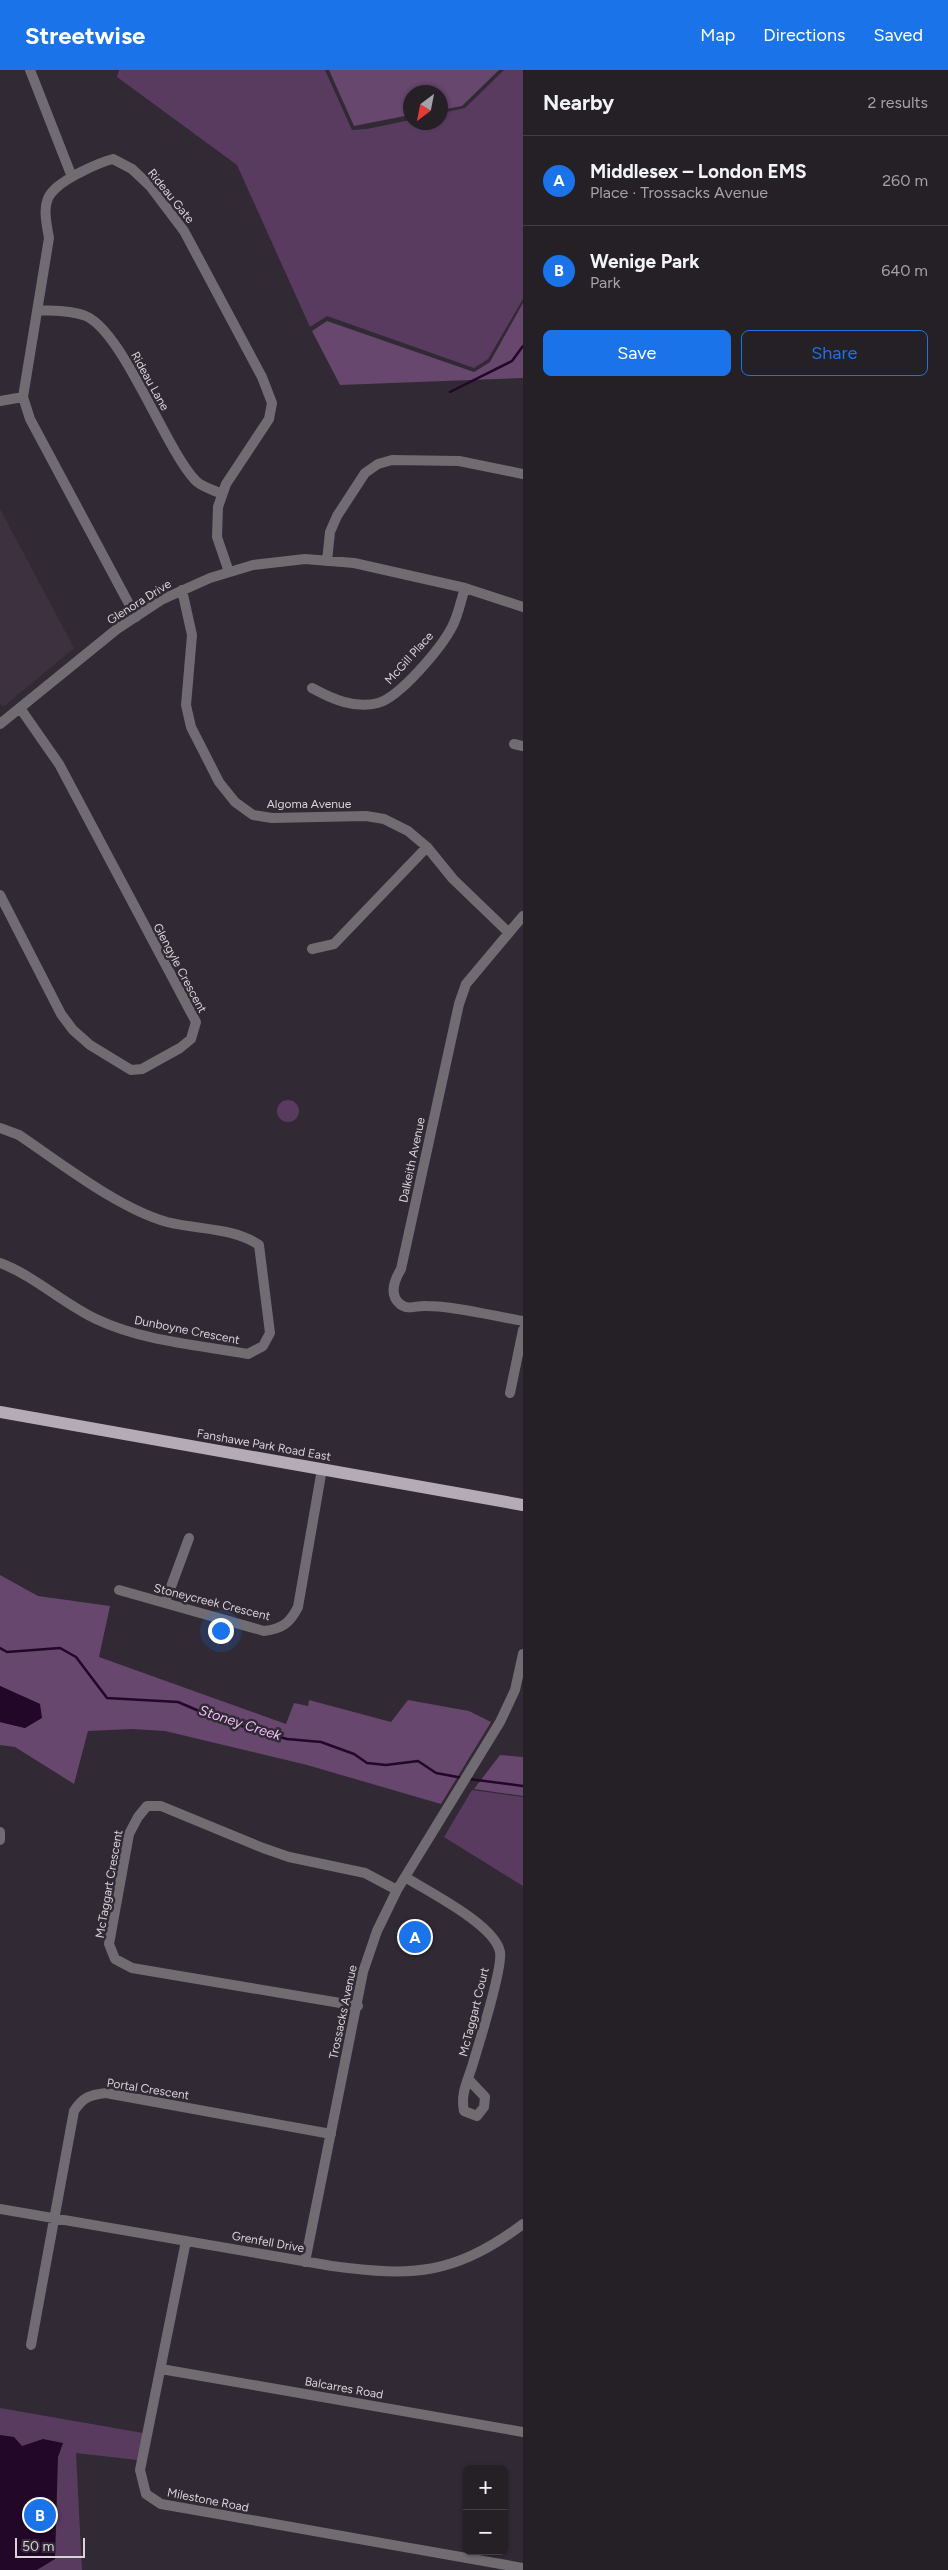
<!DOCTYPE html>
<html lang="en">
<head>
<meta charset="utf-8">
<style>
  body { margin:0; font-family:Figtree,sans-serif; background:#312c32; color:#f1f3f6 }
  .controls { position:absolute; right:15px; bottom:15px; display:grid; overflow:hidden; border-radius:8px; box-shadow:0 1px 4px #0004 }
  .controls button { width:45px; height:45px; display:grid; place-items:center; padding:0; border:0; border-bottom:1px solid #423d43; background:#251f26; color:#f1f3f6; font:25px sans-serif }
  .compass { position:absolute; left:403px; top:15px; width:45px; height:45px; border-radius:50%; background:#251f26; box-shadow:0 1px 4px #0004; rotate:212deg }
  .scale { position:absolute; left:15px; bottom:12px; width:70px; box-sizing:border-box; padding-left:5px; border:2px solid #d8d3d9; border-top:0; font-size:14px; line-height:18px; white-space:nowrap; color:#d8d3d9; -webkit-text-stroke:4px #312933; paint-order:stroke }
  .you { position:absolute; left:220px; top:1560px; width:18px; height:18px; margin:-12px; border:4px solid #fff; border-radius:50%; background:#1a73e8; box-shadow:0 0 0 8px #1a73e833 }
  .badge { display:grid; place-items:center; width:32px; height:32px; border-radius:50%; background:#1a73e8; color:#fff; font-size:16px; font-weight:700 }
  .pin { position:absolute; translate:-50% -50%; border:2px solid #fff; box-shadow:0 1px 5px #0006 }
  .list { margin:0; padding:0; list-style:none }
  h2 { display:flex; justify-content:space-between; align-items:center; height:65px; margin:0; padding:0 20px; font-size:21px }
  h2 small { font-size:16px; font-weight:400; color:#a3a2a7 }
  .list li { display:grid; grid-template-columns:32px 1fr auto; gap:15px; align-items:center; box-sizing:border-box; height:90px; padding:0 20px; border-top:1px solid #423d43 }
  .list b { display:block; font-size:19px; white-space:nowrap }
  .list p { margin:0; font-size:16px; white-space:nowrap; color:#a3a2a7 }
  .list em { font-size:16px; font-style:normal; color:#a3a2a7 }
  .actions { display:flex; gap:10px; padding:15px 20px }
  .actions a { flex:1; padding:11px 0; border:1px solid #1a73e8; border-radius:8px; text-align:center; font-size:18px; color:#1a73e8 }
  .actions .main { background:#1a73e8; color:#fff }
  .map { position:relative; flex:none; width:523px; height:2500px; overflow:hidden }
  header { display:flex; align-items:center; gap:30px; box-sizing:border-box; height:70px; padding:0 25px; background:#1a73e8; color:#fff }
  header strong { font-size:24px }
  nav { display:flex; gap:28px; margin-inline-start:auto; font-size:18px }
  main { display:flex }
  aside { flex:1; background:#251f26 }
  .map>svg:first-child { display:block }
  .built { fill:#3d313f }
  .green { fill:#593b60 }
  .forest { fill:#67476d }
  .water { fill:#230728 }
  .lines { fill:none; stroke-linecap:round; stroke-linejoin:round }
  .stream { stroke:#230728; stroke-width:2.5 }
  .minor { stroke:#706c71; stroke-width:10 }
  .major { stroke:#b4abb6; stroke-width:12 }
  .labels { text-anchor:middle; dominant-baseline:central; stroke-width:5; stroke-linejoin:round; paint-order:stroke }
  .street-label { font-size:12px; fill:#d8d3d9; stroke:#312933 }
  .water-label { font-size:14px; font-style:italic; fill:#f2befd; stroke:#312933 }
</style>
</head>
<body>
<header>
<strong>Streetwise</strong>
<nav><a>Map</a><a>Directions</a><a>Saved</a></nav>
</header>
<main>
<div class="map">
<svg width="523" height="2500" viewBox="0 0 523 2500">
  <rect width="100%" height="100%" fill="#312933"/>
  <path class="built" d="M0,439L74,578L3,637L0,634Z"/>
  <path class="green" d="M119,0H325L352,60L367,59L410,50V52H440L441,43L465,38L504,0H523V229L488,289L474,298L327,246L310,257L237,95L117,7Z
    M277 1041a11 11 0 1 1 22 0a11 11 0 1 1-22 0Z
    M472,1720L523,1727V1816L444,1767Z
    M0,2338L143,2363L137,2390L76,2383L82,2500H0Z"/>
  <path class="forest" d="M329,0H499L462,36L441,40L440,22H410V45L354,56Z
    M523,233V308L340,315L312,261L327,251L474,302L490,292Z
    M0,1505L38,1526L110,1536L99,1587L286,1654L294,1633L308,1636L309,1630L391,1652L408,1630L469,1641L491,1652L441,1734L307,1695L165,1661L132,1659L88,1661L74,1714L15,1677L0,1675V1652L25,1658L40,1634L0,1616Z
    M500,1685L523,1687V1726L474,1719Z"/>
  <path class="water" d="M0,1616L40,1634L42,1648L25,1658L0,1652Z
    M0,2365L14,2367L22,2376L43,2369L63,2373L58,2387L55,2489L37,2500H0Z"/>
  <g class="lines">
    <path class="stream" d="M450,322L512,291L523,276
      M0,1578L7,1582L60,1578L76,1587L107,1628L178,1632L213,1647L258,1661L287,1669L321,1672L354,1684L367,1693L386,1695L418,1691L436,1703L463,1708
      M469,1709L523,1716"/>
    <path class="minor" d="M30,0L72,107
      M38,240C52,241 69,240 83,245C121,256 164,377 195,410C201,417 214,420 222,424
      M0,331L23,327
      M327,491L330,462L337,446L365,403L378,394L392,390L459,391L523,404
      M182,520L192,565L186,635L191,657L219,712L235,732L253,745L272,748L366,746L384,749L408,761L427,777L453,809L508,862
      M136,547L30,349L23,327L49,168C42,131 43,123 77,104C89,98 100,92 113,89L132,99L150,116L184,161L262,307L272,333L269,349L226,414L218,437L217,467L229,502
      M312,618C332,629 354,639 378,633C400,627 441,578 452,557C458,546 461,530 465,518
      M0,654L117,559L161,530L210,508L253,495L305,489L354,493L465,518L523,537
      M514,674L523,676
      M0,825L61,944L73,960L90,975L131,1000L142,999L180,978L191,969L196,952L59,694L20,638
      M523,846L466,914L459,934L401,1199C395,1209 388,1224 400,1234C409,1241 417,1235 426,1236C456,1236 493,1246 523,1251
      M312,879L334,874L427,777
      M0,1058L19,1065C62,1094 118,1138 167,1152C198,1160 232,1157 259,1175L270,1263L263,1276L248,1284C198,1275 142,1271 96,1249C62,1233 35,1206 0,1193
      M510,1323L523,1260
      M119,1520L264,1561C282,1559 290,1553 298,1537L322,1399
      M165,1533L189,1468
      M0,1762V1770
      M405,1807C429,1822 495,1855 500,1882C503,1898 480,1970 474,1990C469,2009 460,2022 464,2041L477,2046L484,2037L485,2027L469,2010
      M358,1936L132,1898L115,1889L109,1874L129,1764L138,1747L147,1736H161L263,1778L289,1787L365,1803L397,1820
      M0,2139L332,2196C413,2207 456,2205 523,2154
      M186,2171L140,2400L146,2424L161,2434L523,2498
      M305,2192L363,1902L377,1861L397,1820L500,1652L515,1620L523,1584
      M31,2275L74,2041C83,2027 90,2025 106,2023L331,2064
      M161,2299L523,2362"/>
    <path class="major" d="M0,1342L523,1435"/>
  </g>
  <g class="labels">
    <g class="street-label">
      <text transform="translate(171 126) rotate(51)">Rideau Gate</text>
      <text transform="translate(150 311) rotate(61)">Rideau Lane</text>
      <text transform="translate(139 532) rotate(-32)">Glenora Drive</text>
      <text transform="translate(409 588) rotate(-48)">McGill Place</text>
      <text x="309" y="734">Algoma Avenue</text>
      <text transform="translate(180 898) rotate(62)">Glengyle Crescent</text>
      <text transform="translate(412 1090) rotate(-78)">Dalkeith Avenue</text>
      <text transform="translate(187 1260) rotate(11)">Dunboyne Crescent</text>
      <text transform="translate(264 1375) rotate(10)">Fanshawe Park Road East</text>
      <text transform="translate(212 1532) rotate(14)">Stoneycreek Crescent</text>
      <text transform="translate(109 1814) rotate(-80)">McTaggart Crescent</text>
      <text transform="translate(343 1942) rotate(-78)">Trossacks Avenue</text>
      <text transform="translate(474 1942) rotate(-76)">McTaggart Court</text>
      <text transform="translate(148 2019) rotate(9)">Portal Crescent</text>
      <text transform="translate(268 2172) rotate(10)">Grenfell Drive</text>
      <text transform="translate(344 2318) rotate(10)">Balcarres Road</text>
      <text transform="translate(208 2430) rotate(11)">Milestone Road</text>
    </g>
    <g class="water-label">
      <text transform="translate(240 1653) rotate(18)">Stoney Creek</text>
    </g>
  </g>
</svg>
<div class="controls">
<button>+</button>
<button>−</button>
</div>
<svg class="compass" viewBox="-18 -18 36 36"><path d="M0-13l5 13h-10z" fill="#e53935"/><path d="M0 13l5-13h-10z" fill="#a3a2a7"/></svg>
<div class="scale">50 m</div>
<div class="you"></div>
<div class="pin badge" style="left:415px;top:1867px">A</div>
<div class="pin badge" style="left:40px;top:2445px">B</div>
</div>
<aside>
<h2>Nearby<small>2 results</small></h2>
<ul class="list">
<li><span class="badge">A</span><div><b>Middlesex – London EMS</b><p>Place · Trossacks Avenue</p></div><em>260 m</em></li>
<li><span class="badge">B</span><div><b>Wenige Park</b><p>Park</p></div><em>640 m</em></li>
</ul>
<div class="actions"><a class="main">Save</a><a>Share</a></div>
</aside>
</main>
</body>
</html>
